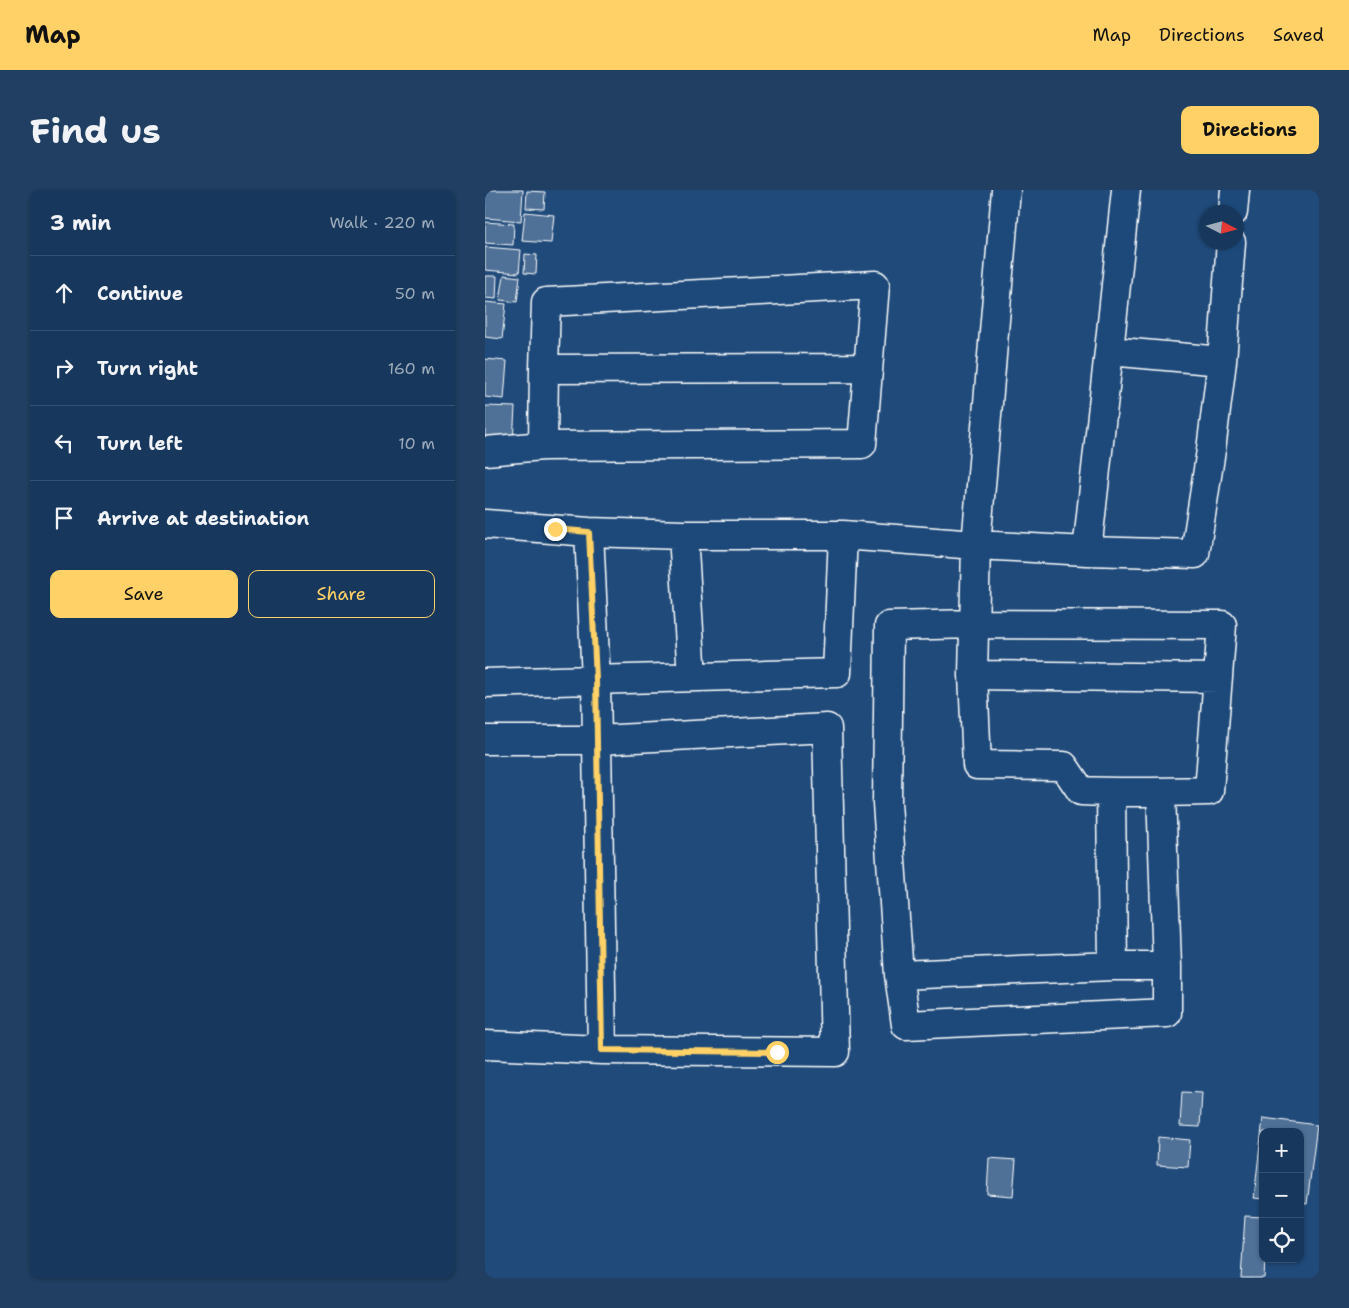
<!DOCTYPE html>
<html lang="en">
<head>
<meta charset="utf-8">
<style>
  body { margin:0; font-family:"Shantell Sans",sans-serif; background:#203f62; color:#f1f3f6 }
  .controls { position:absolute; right:15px; bottom:15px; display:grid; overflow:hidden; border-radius:10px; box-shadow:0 1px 4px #0004 }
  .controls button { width:45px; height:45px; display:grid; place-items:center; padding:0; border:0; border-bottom:1px solid #365272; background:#17385c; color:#f1f3f6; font:25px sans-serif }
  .compass { position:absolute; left:714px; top:15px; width:45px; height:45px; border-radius:50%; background:#17385c; box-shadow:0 1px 4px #0004; rotate:96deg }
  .stop { position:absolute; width:15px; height:15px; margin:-11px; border:4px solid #ffd166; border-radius:50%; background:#fff }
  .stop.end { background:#ffd166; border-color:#fff; box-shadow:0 1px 5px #0008 }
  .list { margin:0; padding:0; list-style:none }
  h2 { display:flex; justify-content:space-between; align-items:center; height:65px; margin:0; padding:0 20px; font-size:21px }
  h2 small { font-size:16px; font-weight:400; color:#9eacbb }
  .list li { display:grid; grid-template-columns:32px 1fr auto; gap:15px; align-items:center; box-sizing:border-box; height:75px; padding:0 20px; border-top:1px solid #365272 }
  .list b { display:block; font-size:19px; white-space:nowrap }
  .list em { font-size:16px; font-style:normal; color:#9eacbb }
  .actions { display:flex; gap:10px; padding:15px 20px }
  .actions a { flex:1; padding:11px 0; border:1px solid #ffd166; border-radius:10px; text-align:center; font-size:18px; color:#ffd166 }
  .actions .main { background:#ffd166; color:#111 }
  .icon { flex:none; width:28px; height:28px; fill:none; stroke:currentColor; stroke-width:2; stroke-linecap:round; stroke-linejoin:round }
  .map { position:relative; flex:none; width:834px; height:1088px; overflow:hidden; border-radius:10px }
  header { display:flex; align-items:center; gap:30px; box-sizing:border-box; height:70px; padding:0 25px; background:#ffd166; color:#111 }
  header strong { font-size:24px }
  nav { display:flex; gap:28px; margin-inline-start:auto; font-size:18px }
  .intro { display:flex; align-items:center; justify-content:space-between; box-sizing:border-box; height:120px; padding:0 30px }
  h1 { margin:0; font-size:35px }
  .button { padding:12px 22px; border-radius:10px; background:#ffd166; color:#111; font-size:18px; font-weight:700 }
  main { display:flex; gap:30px; padding:0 30px }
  aside { flex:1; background:#17385c; border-radius:10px; box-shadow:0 1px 4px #0004 }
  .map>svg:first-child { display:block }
  .building { fill:#507197; stroke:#fff }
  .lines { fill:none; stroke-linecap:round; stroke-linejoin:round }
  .minor-casing { stroke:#fff; stroke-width:31 }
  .minor { stroke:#1f4a7a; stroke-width:28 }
  .route { stroke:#ffd166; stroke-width:6 }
</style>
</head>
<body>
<header>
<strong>Map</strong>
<nav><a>Map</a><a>Directions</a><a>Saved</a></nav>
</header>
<div class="intro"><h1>Find us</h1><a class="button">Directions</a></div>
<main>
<aside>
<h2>3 min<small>Walk · 220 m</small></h2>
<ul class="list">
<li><svg class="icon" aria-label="ahead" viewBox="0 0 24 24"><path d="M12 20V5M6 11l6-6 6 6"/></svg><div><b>Continue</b></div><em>50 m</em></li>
<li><svg class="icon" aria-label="right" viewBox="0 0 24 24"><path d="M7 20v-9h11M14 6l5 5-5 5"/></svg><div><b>Turn right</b></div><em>160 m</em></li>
<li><svg class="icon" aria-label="left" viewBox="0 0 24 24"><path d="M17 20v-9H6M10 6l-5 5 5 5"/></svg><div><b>Turn left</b></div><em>10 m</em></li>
<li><svg class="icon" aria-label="arrive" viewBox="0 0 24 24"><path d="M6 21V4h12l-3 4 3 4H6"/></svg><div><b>Arrive at destination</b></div></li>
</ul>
<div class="actions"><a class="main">Save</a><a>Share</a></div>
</aside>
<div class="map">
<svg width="834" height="1088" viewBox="0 0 834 1088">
  <rect width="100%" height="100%" fill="#1f4a7a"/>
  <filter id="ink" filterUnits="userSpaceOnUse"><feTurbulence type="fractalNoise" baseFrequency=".02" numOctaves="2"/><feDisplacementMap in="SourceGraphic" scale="10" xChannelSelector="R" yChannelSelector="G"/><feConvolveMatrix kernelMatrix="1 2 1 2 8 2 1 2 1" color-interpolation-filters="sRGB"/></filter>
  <g filter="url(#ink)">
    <path class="building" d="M0,0H38L36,31L0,28Z
      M42,1L60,2L59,19L41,18Z
      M40,22L69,25L66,53L37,51Z
      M0,32L29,34L28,55L0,53Z
      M0,57L36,60L34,83L0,80Z
      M40,64L52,65L51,84L39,83Z
      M19,85L35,87L32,112L15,110Z
      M0,86H12L11,109L0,108Z
      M0,112L21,114L17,149L0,147Z
      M0,169L22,171L19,209L0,207Z
      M0,216L30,217L28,252L0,251Z
      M697,902L717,903L715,937L695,936Z
      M778,928L832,935L822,1014L815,1013V942H778V1009L769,1008Z
      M673,947L705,950L703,977L672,975Z
      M504,968L531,970L528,1006L502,1004Z
      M760,1026L778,1027V1069H780L779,1088H756Z"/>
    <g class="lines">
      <defs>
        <path id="minor" d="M521,0L491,355L488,485L492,575L579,576L596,601C639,603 681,602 724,601L737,435L490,434L404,436L402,613L414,785L421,835L682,823V776L676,602
          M748,22L750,0
          M624,161L737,171
          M59,179L383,178
          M0,261L58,256L377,254L390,95L61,112L59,179L58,256
          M0,334L104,342L198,345H358L491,355L602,361L710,364L726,260L737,171L746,52
          M104,342L111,490L117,860
          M198,345L207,487
          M602,361L624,161L641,0
          M488,485L733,488
          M0,493L352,483L358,345
          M0,550H112L342,538L350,862L117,860L0,855
          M626,603L628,776
          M414,785L628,776H682"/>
      </defs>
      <use href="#minor" class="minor-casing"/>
      <use href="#minor" class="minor"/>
    </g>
  </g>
  <g class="lines" filter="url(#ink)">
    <path class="route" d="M70,339L104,342L111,490L117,860L292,862"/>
  </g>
</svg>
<div class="controls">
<button>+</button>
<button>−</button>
<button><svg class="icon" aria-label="locate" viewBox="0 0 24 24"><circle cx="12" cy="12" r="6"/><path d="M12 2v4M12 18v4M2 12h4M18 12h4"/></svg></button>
</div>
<svg class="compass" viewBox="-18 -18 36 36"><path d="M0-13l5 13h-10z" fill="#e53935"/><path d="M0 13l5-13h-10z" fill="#9eacbb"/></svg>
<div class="stop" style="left:292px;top:862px"></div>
<div class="stop end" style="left:70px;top:339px"></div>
</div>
</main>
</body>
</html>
